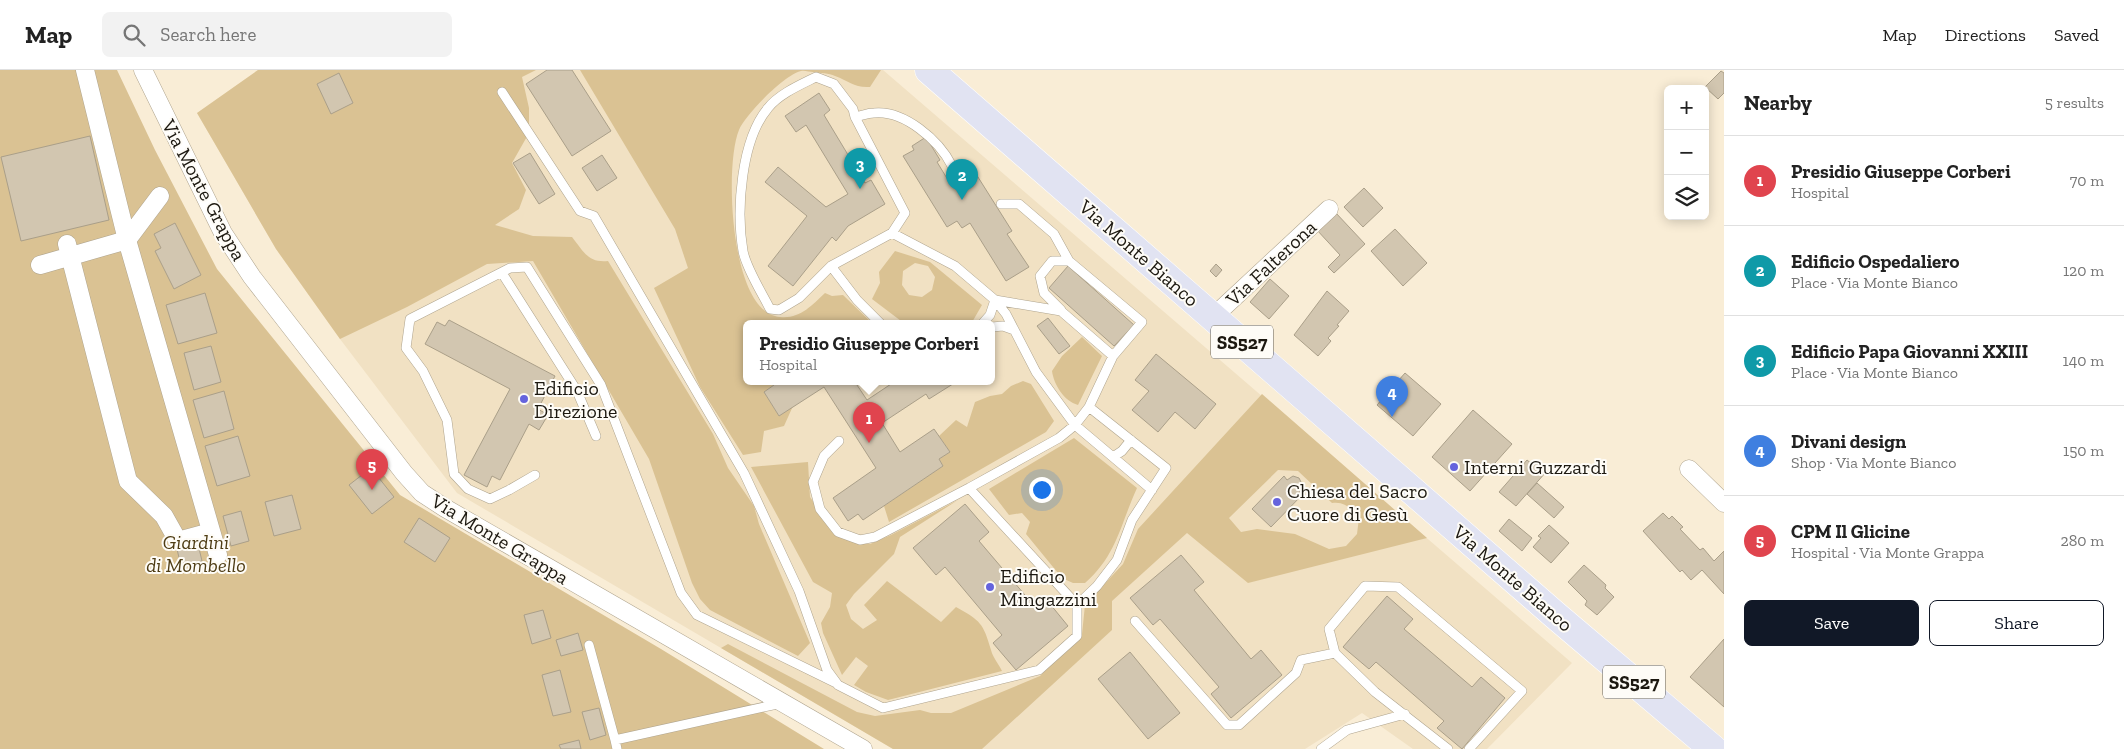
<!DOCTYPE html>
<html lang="en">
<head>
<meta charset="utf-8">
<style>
  body { margin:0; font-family:"Zilla Slab",serif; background:#f2f2f2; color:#222 }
  .controls { position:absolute; right:15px; top:15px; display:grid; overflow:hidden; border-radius:8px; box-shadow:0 2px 12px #0003 }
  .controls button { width:45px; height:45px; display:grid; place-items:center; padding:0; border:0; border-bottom:1px solid #e0e0e0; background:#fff; color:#222; font:25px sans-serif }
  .you { position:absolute; left:1041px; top:419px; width:18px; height:18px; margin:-12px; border:4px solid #fff; border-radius:50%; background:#1a73e8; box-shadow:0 0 0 8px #1a73e833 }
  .badge { display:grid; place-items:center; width:32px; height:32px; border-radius:50%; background:#111827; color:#fff; font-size:16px; font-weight:700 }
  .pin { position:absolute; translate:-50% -41px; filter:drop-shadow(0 1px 2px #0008) }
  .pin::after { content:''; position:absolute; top:26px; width:18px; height:15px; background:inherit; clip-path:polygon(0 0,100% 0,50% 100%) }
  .popup { position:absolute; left:743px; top:250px; width:252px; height:65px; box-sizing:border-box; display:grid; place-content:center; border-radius:8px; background:#fff; filter:drop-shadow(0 1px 4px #0005); font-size:16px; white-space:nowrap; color:#767676 }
  .popup b { font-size:19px; color:#222 }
  .popup::after { content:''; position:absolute; left:50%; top:100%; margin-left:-10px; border:10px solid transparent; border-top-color:#fff }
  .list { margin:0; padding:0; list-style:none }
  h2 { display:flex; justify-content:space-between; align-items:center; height:65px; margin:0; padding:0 20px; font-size:21px }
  h2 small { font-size:16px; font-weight:400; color:#767676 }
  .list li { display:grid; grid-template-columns:32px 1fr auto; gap:15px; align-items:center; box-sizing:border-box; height:90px; padding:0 20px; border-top:1px solid #e0e0e0 }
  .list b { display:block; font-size:19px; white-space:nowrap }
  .list p { margin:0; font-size:16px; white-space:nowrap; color:#767676 }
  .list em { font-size:16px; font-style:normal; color:#767676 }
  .actions { display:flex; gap:10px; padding:15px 20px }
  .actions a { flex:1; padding:11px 0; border:1px solid #111827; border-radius:8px; text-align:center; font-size:18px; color:#111827 }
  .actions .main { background:#111827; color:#fff }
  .icon { flex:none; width:28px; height:28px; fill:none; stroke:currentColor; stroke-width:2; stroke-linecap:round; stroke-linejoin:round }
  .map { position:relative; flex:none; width:1724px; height:679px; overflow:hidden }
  header { display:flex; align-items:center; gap:30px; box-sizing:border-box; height:70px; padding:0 25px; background:#fff; border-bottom:1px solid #e0e0e0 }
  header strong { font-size:24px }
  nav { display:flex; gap:28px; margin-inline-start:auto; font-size:18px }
  .search { width:350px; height:45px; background:#f2f2f2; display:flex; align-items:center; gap:12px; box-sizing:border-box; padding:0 18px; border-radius:8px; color:#767676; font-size:19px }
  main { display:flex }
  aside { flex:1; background:#fff }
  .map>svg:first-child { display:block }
  .built { fill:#f1e1c3; fill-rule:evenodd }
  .green { fill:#dac293; fill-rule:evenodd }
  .building { fill:#d2c6b0; stroke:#aa9f89 }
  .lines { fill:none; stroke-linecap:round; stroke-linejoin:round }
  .lane-casing { stroke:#afa48e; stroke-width:10 }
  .street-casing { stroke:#afa48e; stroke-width:19 }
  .primary-casing { stroke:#fff; stroke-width:29 }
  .lane { stroke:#fff; stroke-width:9 }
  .street { stroke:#fff; stroke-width:18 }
  .primary { stroke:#e1e3f2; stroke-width:28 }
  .poi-dot { fill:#6563dd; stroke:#fefcf7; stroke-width:2 }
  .labels { text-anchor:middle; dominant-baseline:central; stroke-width:4; stroke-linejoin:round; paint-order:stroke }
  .shield { fill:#fefcf7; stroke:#605c55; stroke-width:1 }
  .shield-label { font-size:19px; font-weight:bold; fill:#1c1810 }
  .street-label { font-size:20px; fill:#1c1810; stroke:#fefcf7 }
  .poi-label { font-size:20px; fill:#1c1810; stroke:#fefcf7; text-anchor:start }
  .park-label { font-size:20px; font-style:italic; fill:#4e3c14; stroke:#fefcf7 }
</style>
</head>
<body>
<header>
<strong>Map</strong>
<div class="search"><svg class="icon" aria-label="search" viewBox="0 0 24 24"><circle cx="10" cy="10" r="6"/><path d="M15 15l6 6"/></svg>Search here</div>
<nav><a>Map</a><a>Directions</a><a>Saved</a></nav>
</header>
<main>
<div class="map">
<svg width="1724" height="679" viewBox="0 0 1724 679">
  <rect width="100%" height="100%" fill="#f9edd6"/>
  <path class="built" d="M258,0H883L1572,593L1487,679H1413L1362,643L1305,679H893L457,423L340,269L276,179L197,43ZM746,254H992V312H746Z"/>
  <path class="green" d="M0,0H117L155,80L217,199L400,425L661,579L824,679H0Z
    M258,0H536L522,7L529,38V63L512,93L526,120L519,139L495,155L533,166L572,167C584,182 588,193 608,191L713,364L728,398L754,436L759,454L810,573L798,586L710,540L700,529L692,513L649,389L533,191L487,194L407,237L340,269L276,179L197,43ZM339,4L331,43L317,14Z
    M580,0H881L870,17C854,18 849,11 835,6C829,3 820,3 813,2C810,2 804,0 801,1C784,5 745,45 739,60C724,95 730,244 780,247C800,249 811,236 825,223L832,226L843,225L873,254H746V312H772L774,315L764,322L779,346L793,336L784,356L764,361L761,382L743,385L700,317L654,218L688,198L675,159Z
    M895,181L930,192L982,235L971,254H905L872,229L880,213L879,202ZM915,193L928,196L935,207L932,220L922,227L909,225L902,215L903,201Z
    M1082,267L1102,286L1078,335C1064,331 1054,315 1052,301L1062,286Z
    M1023,311L1031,314L1054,351L1046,362L889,452L884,436L943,396L939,389L950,382L939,366L956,350L967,357L975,332L990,326L1002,324L1011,316Z
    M1262,324L1427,468L1248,513L1187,463L1112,531V560L982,679H893L721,578L728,574L857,642L875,646L920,640L931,643H951L1040,606L1082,564L1085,535L1123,494L1138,459ZM1278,400L1298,401L1332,433C1345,431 1351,439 1359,448L1357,464L1346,476L1329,479L1295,464L1257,459L1241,462L1229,448Z
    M1074,368L1137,418C1120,455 1117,485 1085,513H1073L1062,508L1026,464L1030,452L1022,443L1009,445L989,419Z
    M808,392L810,427L836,465L855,473L870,474L891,465L958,430L900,467L894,484L854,524L846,535L851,549L863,559L877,550L864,535L887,511L941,552L956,537C981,551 983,553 991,580C993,588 999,594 1002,601L888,630L866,622L854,615L868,596L856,587L842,605L823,563L821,553L830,537L832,523L813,512L751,397Z"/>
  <path class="building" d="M547,0H572L611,61L572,86L526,14Z
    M1721,1L1724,3V23L1718,29L1705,17Z
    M339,3L353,33L331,44L317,14Z
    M819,23L830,40L824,45L865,113L871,110L885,134L848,156L836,171L832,167L793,216L768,196L807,146L765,112L778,97L826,137L848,124L806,55L796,62L785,46Z
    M90,66L109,150L21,171L1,87Z
    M926,67L940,90L937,92L948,110L971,96L1012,161L1007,164L1029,197L1006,211L970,153L962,158L957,151L947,157L903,86L914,80L912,76Z
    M530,83L555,124L539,134L513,93Z
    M602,85L617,108L597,121L582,98Z
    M1364,118L1383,138L1363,157L1344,137Z
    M1335,142L1365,174L1334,203L1328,197L1340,185L1316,159Z
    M175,153L201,205L174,219L155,181L161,178L154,164Z
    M1395,159L1427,193L1403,216L1371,181Z
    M1216,194L1222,200L1216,207L1210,201Z
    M1068,196L1134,255L1114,276L1049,218Z
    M1270,209L1289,226L1269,249L1250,232Z
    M1327,221L1349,241L1337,255L1339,256L1328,268L1331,271L1318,286L1294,265Z
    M205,223L217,263L178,274L166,235Z
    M1048,248L1070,276L1059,284L1037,256Z
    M449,250L555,306L538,339L548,345L539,360L529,354L500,410L492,406L487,417L464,405L510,319L425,274L437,252L445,256Z
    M211,276L221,312L194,320L184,283Z
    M1156,284L1216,334L1195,359L1175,342L1158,362L1132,340L1149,321L1135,310Z
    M1405,303L1441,334L1413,366L1377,335Z
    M772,312H855L867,330L894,312H956L929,329L926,324L882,353L900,382L934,359L950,382L939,389L943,396L863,450L858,444L848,451L833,428L876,398L824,317L779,346L764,322L774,315Z
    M224,321L234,359L204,368L193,330Z
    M1473,340L1512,374L1470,421L1432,387Z
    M238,366L250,406L217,416L205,376Z
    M1527,390L1532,394L1535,392L1546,402L1516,436L1499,422Z
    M371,398L394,427L372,444L349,415Z
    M1284,406L1287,410L1293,406L1299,408L1302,414L1299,421L1303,424L1271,457L1252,439Z
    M1537,413L1564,437L1554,448L1527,424Z
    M292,425L301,459L274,466L265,432Z
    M965,434L989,462L979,471L1036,538L1046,529L1068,556L1016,600L993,573L1002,565L945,497L936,505L913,478Z
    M241,441L249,471L231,476L223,446Z
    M1663,443L1669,449L1672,446L1683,457L1680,459L1700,480L1703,478L1714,491L1724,481V524L1702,500L1691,510L1682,500L1680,502L1643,461Z
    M419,448L450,468L435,492L404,472Z
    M1509,449L1532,468L1522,481L1499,461Z
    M1549,455L1569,473L1551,493L1533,477L1541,468L1538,466Z
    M197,470L202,491L181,496L176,475Z
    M1181,485L1204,512L1194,520L1251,589L1261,580L1282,605L1231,648L1211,624L1219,617L1160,549L1153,555L1130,528Z
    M1584,495L1606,515L1605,518L1614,527L1597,545L1585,535L1587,531L1568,512Z
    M1387,526L1413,549L1404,559L1472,617L1481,607L1505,628L1462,679L1437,658L1444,651L1376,592L1369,599L1343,577Z
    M543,540L551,568L532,574L524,545Z
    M578,563L583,580L561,586L556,570Z
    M1724,569V637L1690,607Z
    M1130,582L1180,643L1148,669L1098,609Z
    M560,600L571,642L553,646L542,605Z
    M599,638L606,665L590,670L582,642Z
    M579,670L581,679H561L559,675Z"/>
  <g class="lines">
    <defs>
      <path id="lane" d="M816,7L834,14L853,39L855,47L905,143L892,163L831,196L799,228L779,240L770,239C762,223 746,198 743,181C736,140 741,70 768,38C779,24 800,15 816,7Z
        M502,22L580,141L594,146L744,403L799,521L827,600L838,615L883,638L1039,600L1077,566V535L1097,516L1117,490L1132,450L1166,398L1089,337
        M855,47C861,46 867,43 874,43C904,40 939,70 952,96
        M892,163L955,196L995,230L1006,244L1036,302L1075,355L1152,420
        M831,196L857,230L881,254
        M502,203L577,321L596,366
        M1061,240L1044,223L1040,206L1052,191H1069
        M982,254L990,245L995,230L1061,241L1113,286L1142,252L1069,191L1054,164L1019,134H1001
        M992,257L1003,256L1014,260
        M839,371L824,386L813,412L820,439L838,462L860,470L875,467L969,418L1059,368L1075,355L1089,337L1113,286
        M1113,387L1122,381L1131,370
        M535,405L509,420L490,429L468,419L454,404L447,350L423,301L406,278L410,249L510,198L527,197L601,315L681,523L697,545L836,613
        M969,418L1077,535
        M1135,551L1227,655H1239L1296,603L1301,590L1335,583
        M589,575L615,670
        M617,679L615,670L782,633
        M1321,679L1347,660L1405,644
        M1448,679L1375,622L1335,583L1329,559L1365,516L1398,517L1522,621L1469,679"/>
      <path id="street" d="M85,0L127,170L218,485
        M143,0L223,163L252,207L404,403L422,423L445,438L863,679
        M67,174L128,411L164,446L178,471L211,462
        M40,195L127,170L160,126
        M1213,247L1329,139
        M1689,399L1724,433"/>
      <path id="primary" d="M929,0L1555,545L1713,679"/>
    </defs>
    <use href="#lane" class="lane-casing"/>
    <use href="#street" class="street-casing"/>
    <use href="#primary" class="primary-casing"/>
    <use href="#lane" class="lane"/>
    <use href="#street" class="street"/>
    <use href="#primary" class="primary"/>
  </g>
  <g class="poi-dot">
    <circle cx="524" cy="329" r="5"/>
    <circle cx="1454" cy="397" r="5"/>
    <circle cx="1277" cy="432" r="5"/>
    <circle cx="990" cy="517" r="5"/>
  </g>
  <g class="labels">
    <g class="shield">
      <rect x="1211" y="255.5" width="62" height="33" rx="4"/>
      <rect x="1603" y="595.5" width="62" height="33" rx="4"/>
    </g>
    <g class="shield-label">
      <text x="1242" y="272">SS527</text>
      <text x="1634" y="612">SS527</text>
    </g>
    <g class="street-label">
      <text transform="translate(204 120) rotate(62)">Via Monte Grappa</text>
      <text transform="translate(1139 183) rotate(41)">Via Monte Bianco</text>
      <text transform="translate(1271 193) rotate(-43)">Via Falterona</text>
      <text transform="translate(500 469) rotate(31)">Via Monte Grappa</text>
      <text transform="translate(1513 508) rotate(41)">Via Monte Bianco</text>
    </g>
    <g class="poi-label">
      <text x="534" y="318">Edificio<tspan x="534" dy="23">Direzione</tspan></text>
      <text x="1464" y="397">Interni Guzzardi</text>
      <text x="1287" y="421">Chiesa del Sacro<tspan x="1287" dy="23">Cuore di Gesù</tspan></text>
      <text x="1000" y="506">Edificio<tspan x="1000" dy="23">Mingazzini</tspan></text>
    </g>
    <g class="park-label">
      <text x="196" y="472">Giardini<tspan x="196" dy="23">di Mombello</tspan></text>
    </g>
  </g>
</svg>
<div class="controls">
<button>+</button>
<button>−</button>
<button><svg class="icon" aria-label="layers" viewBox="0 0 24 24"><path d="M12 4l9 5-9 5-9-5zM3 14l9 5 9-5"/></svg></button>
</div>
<div class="you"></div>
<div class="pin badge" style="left:869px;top:373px;background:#e0444e">1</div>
<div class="popup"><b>Presidio Giuseppe Corberi</b>Hospital</div>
<div class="pin badge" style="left:962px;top:130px;background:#0f9aa8">2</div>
<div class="pin badge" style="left:860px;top:119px;background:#0f9aa8">3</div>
<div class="pin badge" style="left:1392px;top:347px;background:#3f7fe0">4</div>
<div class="pin badge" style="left:372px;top:420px;background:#e0444e">5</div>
</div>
<aside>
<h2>Nearby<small>5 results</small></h2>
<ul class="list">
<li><span class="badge" style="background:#e0444e">1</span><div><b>Presidio Giuseppe Corberi</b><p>Hospital</p></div><em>70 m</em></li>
<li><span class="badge" style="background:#0f9aa8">2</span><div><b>Edificio Ospedaliero</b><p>Place · Via Monte Bianco</p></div><em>120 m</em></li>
<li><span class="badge" style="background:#0f9aa8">3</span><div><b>Edificio Papa Giovanni XXIII</b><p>Place · Via Monte Bianco</p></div><em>140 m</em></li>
<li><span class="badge" style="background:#3f7fe0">4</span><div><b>Divani design</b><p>Shop · Via Monte Bianco</p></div><em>150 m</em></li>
<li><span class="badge" style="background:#e0444e">5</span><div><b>CPM Il Glicine</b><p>Hospital · Via Monte Grappa</p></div><em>280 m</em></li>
</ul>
<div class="actions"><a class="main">Save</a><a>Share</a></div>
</aside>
</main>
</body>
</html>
